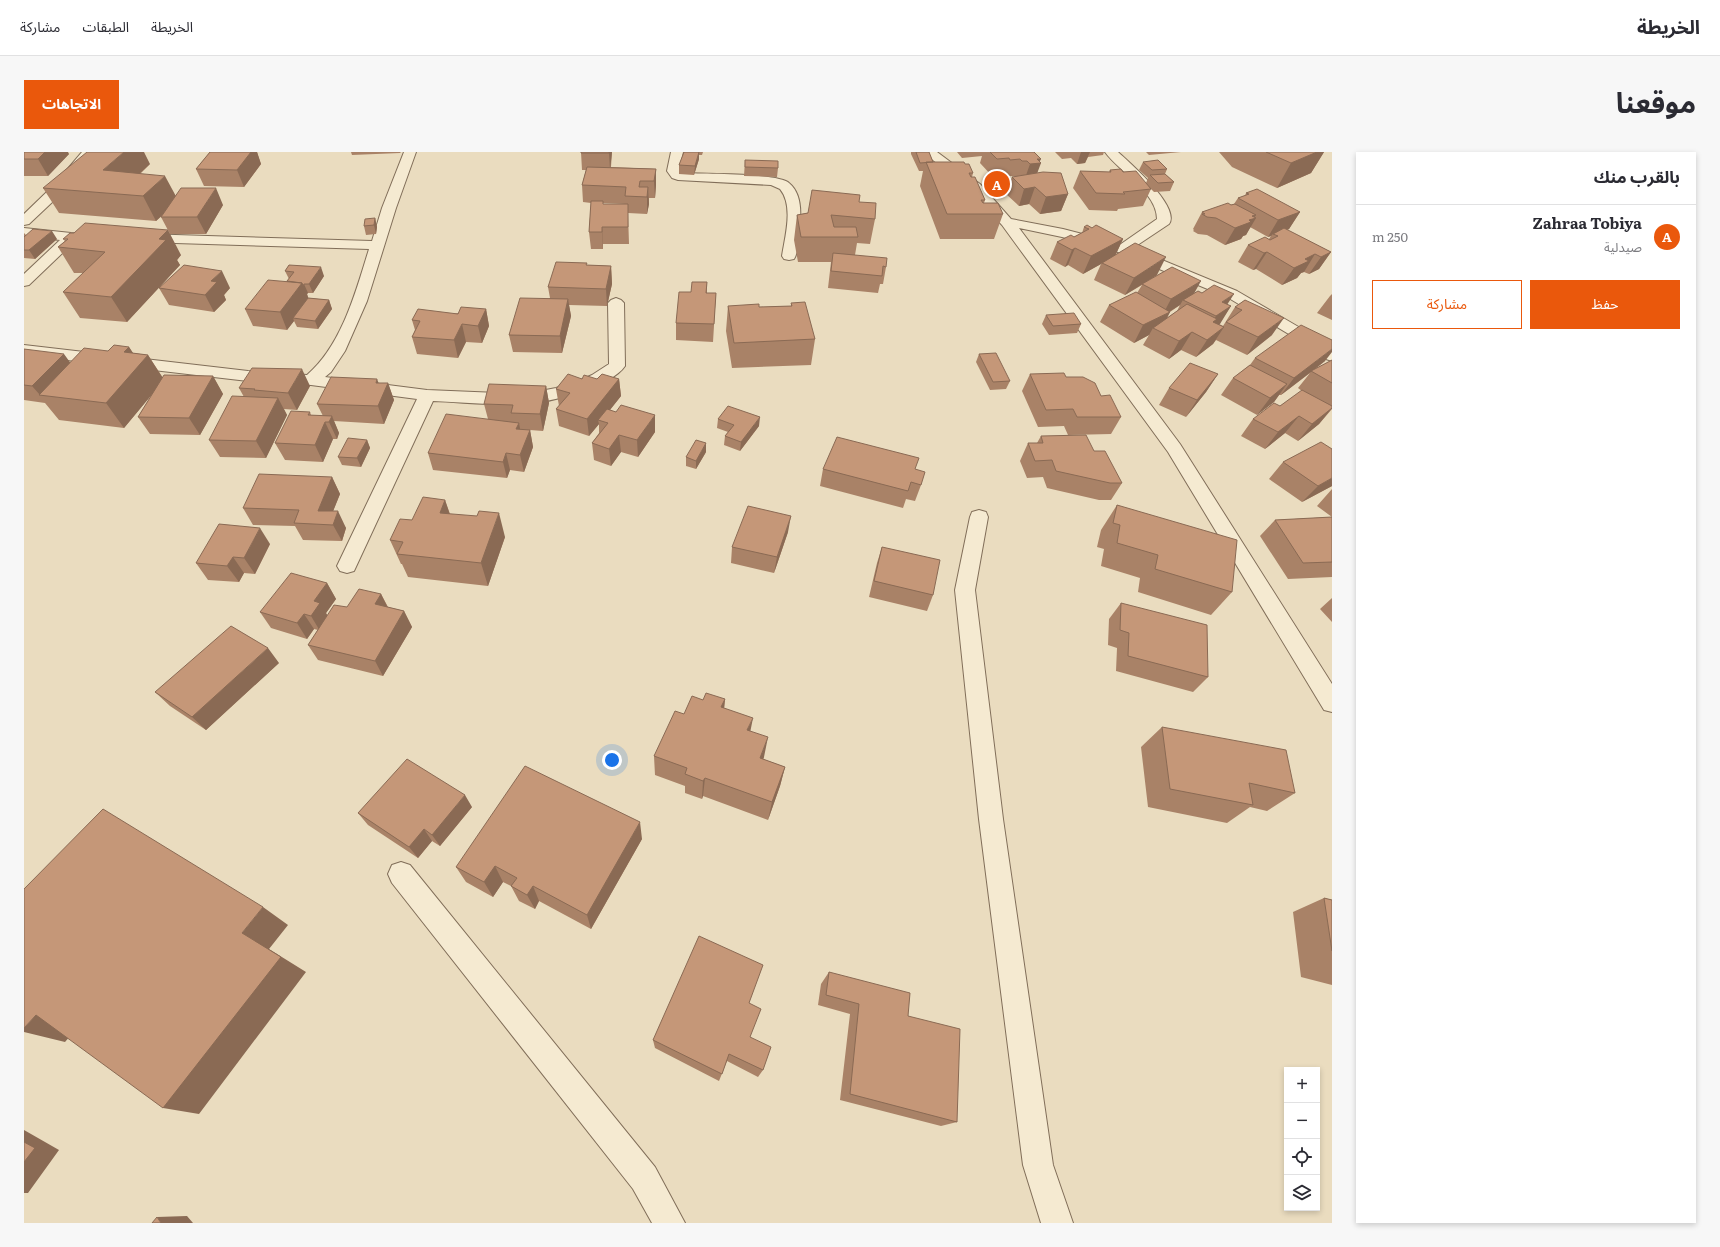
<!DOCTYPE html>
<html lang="ar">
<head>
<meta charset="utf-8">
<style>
  body { margin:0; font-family:Literata,"Noto Sans Arabic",serif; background:#f7f7f7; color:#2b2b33; direction:rtl }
  .controls { position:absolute; right:12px; bottom:12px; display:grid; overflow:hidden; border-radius:0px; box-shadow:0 2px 6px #0003 }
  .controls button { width:36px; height:36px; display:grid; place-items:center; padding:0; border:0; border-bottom:1px solid #e1e1e2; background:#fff; color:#2b2b33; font:20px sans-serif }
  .you { position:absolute; left:588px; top:608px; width:14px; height:14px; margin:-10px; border:3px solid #fff; border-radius:50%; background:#1a73e8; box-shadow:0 0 0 6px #1a73e833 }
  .badge { display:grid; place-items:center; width:26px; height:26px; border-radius:50%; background:#ea580c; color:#fff; font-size:13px; font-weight:700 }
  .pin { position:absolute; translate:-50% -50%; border:2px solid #fff; box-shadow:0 1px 4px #0006 }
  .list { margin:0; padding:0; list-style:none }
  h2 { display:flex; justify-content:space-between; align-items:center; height:52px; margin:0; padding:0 16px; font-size:17px }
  h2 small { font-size:13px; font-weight:400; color:#7c7c81 }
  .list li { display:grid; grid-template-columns:26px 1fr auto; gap:12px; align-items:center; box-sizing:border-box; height:64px; padding:0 16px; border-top:1px solid #e1e1e2 }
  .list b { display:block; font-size:15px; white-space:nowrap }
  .list p { margin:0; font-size:13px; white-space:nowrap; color:#7c7c81 }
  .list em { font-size:13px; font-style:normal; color:#7c7c81 }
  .actions { display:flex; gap:8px; padding:12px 16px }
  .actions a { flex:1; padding:9px 0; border:1px solid #ea580c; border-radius:0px; text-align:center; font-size:14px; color:#ea580c }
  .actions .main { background:#ea580c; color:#fff }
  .icon { flex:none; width:22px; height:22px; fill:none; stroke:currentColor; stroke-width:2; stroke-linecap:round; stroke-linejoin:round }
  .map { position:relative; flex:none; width:1308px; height:1071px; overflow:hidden; direction:ltr; border-radius:0px }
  header { display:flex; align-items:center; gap:24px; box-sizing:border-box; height:56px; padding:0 20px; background:#fff; border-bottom:1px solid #e1e1e2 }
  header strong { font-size:19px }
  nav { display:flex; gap:22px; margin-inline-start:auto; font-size:14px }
  .intro { display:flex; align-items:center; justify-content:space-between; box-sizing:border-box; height:96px; padding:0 24px }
  h1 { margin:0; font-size:28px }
  .button { padding:10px 18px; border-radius:0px; background:#ea580c; color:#fff; font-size:14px; font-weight:700 }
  main { display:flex; gap:24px; padding:0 24px }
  aside { flex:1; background:#fff; border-radius:0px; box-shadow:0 2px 6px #0003 }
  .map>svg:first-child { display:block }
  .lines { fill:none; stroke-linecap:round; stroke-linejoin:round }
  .street-casing { stroke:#816e59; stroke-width:2 }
  .street { fill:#f5ead1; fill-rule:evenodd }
  .wall { fill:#a98267; fill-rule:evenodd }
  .shaded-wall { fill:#8a6a54 }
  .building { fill:#c59778; stroke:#8a6a54 }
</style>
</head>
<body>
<header>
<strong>الخريطة</strong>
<nav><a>الخريطة</a><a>الطبقات</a><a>مشاركة</a></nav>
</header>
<div class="intro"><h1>موقعنا</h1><a class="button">الاتجاهات</a></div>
<main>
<aside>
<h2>بالقرب منك<small></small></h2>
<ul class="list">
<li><span class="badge">A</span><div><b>Zahraa Tobiya</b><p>صيدلية</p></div><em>250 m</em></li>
</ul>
<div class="actions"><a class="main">حفظ</a><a>مشاركة</a></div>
</aside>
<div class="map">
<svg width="1308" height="1071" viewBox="0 0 1308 1071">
  <rect width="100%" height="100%" fill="#eadcbf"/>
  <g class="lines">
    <defs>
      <path id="street" d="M58,0H70L40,39L5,72L0,73V62L30,33Z
        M380,0H392L372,56L343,149L321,199L307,220L301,225L403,238L501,242L532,236L555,229L568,223L585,212L584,151L587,148L592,146L597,148L600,151L601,214C587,235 525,251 500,252C470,254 439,250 409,249L330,419L323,421L316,419L313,414L393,247L287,233L224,229L0,203V193L224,219L283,223C318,193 332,139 345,97L119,90L114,89L112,86L114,83L119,82L348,89L358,56Z
        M647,0H659L655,19L659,21C678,22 754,21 765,31C776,40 777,56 776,68C776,78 775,99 770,107L765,108L760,107L758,104C761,84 770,54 756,37L747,33L654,28L648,26L643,19Z
        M899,0H913L956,32L987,67L1039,77L1097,92L1133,67C1133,40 1095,20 1081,0H1094C1106,11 1157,55 1145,72L1109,96L1213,139L1290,184L1308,197V209L1302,207L1278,190L1203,145L1094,100L1038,85L995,76L1156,292L1308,532V560L1300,558L1144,300L978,73L946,38Z
        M0,76L47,81L78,82L80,85L78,88L51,89L5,133L0,134V122L36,88L0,84Z
        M955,358L962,360L964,365L951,438L979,667L1029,1013L1049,1071H1017L999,1013L955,667L931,438L946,365L948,360Z
        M377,710L386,713L631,1015L661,1071H628L609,1037L368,731L364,722L368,713Z"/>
    </defs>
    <use href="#street" class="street-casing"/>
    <use href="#street" class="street"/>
  </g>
  <path class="wall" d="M0,0L45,2L24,24H0Z
    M186,0H243H233L237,12L220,35L180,34L172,17Z
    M327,0H377L376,1L328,3Z
    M557,0H588L587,15L632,17V33L631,46H625V52L623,62L604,61L605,92H579V97H567L565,80L567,51L559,50L558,33L562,18H558ZM579,51L601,52H579Z
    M660,0H679L678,3H675V7L670,23L655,22V13Z
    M887,0H905L909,10L941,12L949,21L948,25L961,48L960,51L979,62L970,87H916L896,34L899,19H895L887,2Z
    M933,0H1010L1016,10L1013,21L1044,42L1037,59L1016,62L1005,52L995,54L982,42L988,25H991V24H981L979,23L968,24L956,11L958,4L938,6Z
    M1031,0H1080L1079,3L1064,5L1061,11L1053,12L1047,6L1038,7Z
    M1122,0H1157L1125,3Z
    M1195,0H1300L1287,21L1253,36L1208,15Z
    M721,8L754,16L753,25L720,24Z
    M1119,10L1143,17L1141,22L1150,30L1146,39L1130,40L1126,36L1127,37L1119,54L1094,57L1093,59L1065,58L1049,36L1056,19L1085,20L1086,18L1099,20L1122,31L1124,26L1115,18Z
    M126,12L116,22L152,44L199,53L182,82H146L137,65L139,63L132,69L35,61L19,36Z
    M1222,41L1276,60L1265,77L1263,78L1307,100L1295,117L1285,122L1280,120L1277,121L1273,126L1258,133L1232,117L1229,118L1214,110L1224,93L1245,87L1247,84L1244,85L1226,75L1222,83L1219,84L1217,87L1201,93L1183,83L1174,82L1169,79L1170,78L1169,77L1178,60L1210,52L1214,46L1221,44Z
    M835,50L851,67L846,92L833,91L831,103L862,115L859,132H856L854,141L804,136L807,110H774L770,88L773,63Z
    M351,66L353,75L352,82L342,83L340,74Z
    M1060,75L1068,76L1099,87L1092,102L1133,123L1124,129L1171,141L1207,154L1195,172L1199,174L1211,155L1221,148L1248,183L1223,203L1192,188L1189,192L1172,205L1157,198L1145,207L1119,193L1125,183L1110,191L1076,170L1085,153L1113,141L1118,133L1101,143L1070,128L1077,112L1059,122L1044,113L1041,115L1026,107L1033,90L1050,85L1058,81ZM1156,153L1153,159L1143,166L1146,160Z
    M0,81L2,83L33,87L11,107L0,106Z
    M39,87L157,103L153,108L156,113L103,170L56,166L39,140L59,121H50L34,95L41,89Z
    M265,113L300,124L289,141H284L283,142L284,146L305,148L308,157L294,177L273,175L270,169L263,178L229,174L221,157L263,129L265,127L261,119Z
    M563,113L587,114L588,132L583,154L545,153L547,164L538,201L489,200L485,183L526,146L524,135Z
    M683,130V141H692L689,190L652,188V171L667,140Z
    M135,136H206L200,143L202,148L190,160L145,153Z
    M1308,142V168L1293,161L1306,144Z
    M767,151L791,187L787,213L708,216L702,179L704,154L735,155L767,154Z
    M462,157L465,174L458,191L442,190L434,206L393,202L388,185L391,178L388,168Z
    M1022,163L1057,172L1053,181L1025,183L1018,172Z
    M105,195L109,201L124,203L139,226L189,224L199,242L176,283L126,282L114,265L129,241L100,276L35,268L21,251L0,248V197L46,211L84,199Z
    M955,202L986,229L982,237L966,238L952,210Z
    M1231,206L1301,209L1290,218L1308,208V257L1295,272L1274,289L1261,281L1241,297L1217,284L1229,267L1256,254L1278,239L1274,236L1286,221L1257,243H1255L1250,250L1233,263L1197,243L1209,226L1226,213Z
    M1006,222L1042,225L1077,244L1097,265L1087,282L1044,283L1040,274L1014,275L998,239Z
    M1194,222L1182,240L1162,265L1135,253L1145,236Z
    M558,227H595L597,244L586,258L631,280L614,305L597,300L587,314L570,308L568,291L575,281V272L565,284L535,274L532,257L535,254L532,237Z
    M355,231H364L370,248L360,272L310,269L315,281L313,287H309L299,310L261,308L251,291L286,260L287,263L299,264L293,252Z
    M286,234L273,258L260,257L263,263L242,306L196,305L185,288L220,245L215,236Z
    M522,234L525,251L519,279L506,278L509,295L500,320L486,318L483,326L409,318L404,301L464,267L460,252Z
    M694,267L735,274L716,299L700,293L701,284L704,280L693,276Z
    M1017,284L1070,299L1098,331L1087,348H1075L1023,336L1019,325L1003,326L996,309L1004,291H1013Z
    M343,288L346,296L337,315L318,313L314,305Z
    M682,300L672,317L662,314V305Z
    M1259,310L1308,334L1278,350L1245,327Z
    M799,317H891L897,333L891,349L882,347L879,356L796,334Z
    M308,325L316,342L309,359L322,376L318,389L279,388L271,374L229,373L219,356Z
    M1308,337V365L1293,354Z
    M421,348L426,362L481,385L464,434L384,425L378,412H377L366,388L388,368Z
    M1093,353L1208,440L1187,463L1114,440L1116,426L1077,414L1080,397L1073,395L1077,378Z
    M1308,365V425L1264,427L1236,384L1251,368Z
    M764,380L750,421L707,411L708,395Z
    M246,392L231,422L220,421L215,430L184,428L172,411Z
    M858,395L909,443L903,459L845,445L853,411Z
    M303,431L312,447L302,461L303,464L357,442L364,455L380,459L388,475L359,524L294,508L284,493L294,478L290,477L283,487L247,476L236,460Z
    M1308,446V470L1296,457Z
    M1097,451L1184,525L1169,540L1092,519L1093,496L1084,493L1085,467Z
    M255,511L182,578L146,554L131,540Z
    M701,547L700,556L726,579L740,605L739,607L761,615L756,634L744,668L679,644L678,647L661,641V634L631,623L630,604L660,562L679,548Z
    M1138,575L1271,641L1243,659L1226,655L1203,671L1124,655L1117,595Z
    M448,655L416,694L408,689L394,706L344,673L334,661Z
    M618,687L567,777L515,749L511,757L495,749L487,734L479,730L469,745L442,730L432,715Z
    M1300,746L1308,748V833L1277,825L1269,760Z
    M805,820L884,864L933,970L917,974L816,948L826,862L794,853L797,832Z
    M725,851L726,885L739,918L734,925L703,909L695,929L631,896L629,888Z"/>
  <path class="shaded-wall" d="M21,0H44L45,2L24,24L14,7Z
    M100,0H120L126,12L93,42L79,18Z
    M227,0H233L237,12L220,35L213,18Z
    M585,0H588L586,18Z
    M675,0V7L670,23L671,14Z
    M1057,0H1066L1061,11L1053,12Z
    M1293,0H1300L1287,21L1253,36L1267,11Z
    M1013,7H1017L1015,11H1017L1011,27L1000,29L1006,12Z
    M632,17V33L631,46L630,29Z
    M141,24L154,48L132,69L119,44Z
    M624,35L625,52L623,62V45Z
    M1011,35L1005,52L995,54L1000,37Z
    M192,36L199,53L182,82L173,65Z
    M1044,42L1037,59L1016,62L1022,45Z
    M1276,60L1265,77L1250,82H1249L1247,84L1244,85L1254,68Z
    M1232,63L1229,67L1232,66L1222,83L1219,84L1217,87L1201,93L1211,76L1228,64Z
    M351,66L353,75L352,82L350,73Z
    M578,75L579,92V97L578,80Z
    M144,78L157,103L153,108L156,113L103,170L87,145L135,87Z
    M28,79L33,87L11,107L5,98Z
    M1099,87L1091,104L1078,111L1077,112L1059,122L1067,104Z
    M1051,96L1044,113L1041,115L1048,98Z
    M1243,100L1232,117L1229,118L1240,101Z
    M1307,100L1295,117L1285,122L1297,105Z
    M1291,102L1280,120L1277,121L1273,126L1258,133L1270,116L1281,107Z
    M1142,105L1133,123L1101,143L1110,126Z
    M587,114L588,132L583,154L582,137Z
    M297,115L300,124L289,141L285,132Z
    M198,119L206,136L200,143L202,148L190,160L181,143L187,129Z
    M1177,129L1167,147L1159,148L1156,153L1140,163L1146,160L1137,177L1129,176L1125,183L1110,191L1119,173L1138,164L1147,147Z
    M278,131L280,132L284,141L283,142L285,148L269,166L270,169L263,178L256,160Z
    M1210,142L1199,159L1198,150Z
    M544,147L547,164L538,201L536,184Z
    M305,148L308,157L294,177L291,169Z
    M1207,154L1196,172L1186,178L1183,184L1179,187L1192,164Z
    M462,157L465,174L458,191L454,174Z
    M1260,166L1248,183L1223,203L1234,185Z
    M438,172L442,190L434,206L430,188Z
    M1200,175L1189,192L1172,205L1183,188Z
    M1168,180L1157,198L1145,207L1155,189Z
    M105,195L116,212L124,203L140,228L100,276L82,251L100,200Z
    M1308,197V200L1301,209L1257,243L1270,226Z
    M40,202L53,220L16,243L8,234Z
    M278,217L286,234L273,258L264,241Z
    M1194,222L1182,240L1162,265L1173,248Z
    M189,224L199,242L176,283L165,266Z
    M353,227L359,242L364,231L370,248L360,272L354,254L352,231Z
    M595,227L597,244L577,269L574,268L575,272L565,284L563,267Z
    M1263,232L1250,250L1233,263L1246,246Z
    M522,234L525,251L519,279L516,262Z
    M254,246L263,263L242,306L232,289Z
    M1308,256L1295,272L1274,289L1288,272Z
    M631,263V280L614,305L613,288Z
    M308,264L315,281L313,287L305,270Z
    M1275,264L1261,281L1241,297L1254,280Z
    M736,265L735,274L716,299L717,290Z
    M301,270L309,287L299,310L291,293Z
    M495,271L498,288L492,277Z
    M506,278L509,295L500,320L496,303Z
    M595,283L597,300L587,314L585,297Z
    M343,288L346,296L337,315L333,306Z
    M682,291V300L672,317V309Z
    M482,301L486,318L483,326L479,310Z
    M308,325L316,342L304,372L294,359Z
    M1308,326V334L1278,350L1294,334Z
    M421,348L429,372L416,361Z
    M314,359L322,376L318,389L309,373Z
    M475,361L481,385L464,434L457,411Z
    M767,364L764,380L750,421L753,405Z
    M236,376L246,392L231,422L220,406Z
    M209,405L220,421L215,430L203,414Z
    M303,431L312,447L302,461L305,466L296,479L287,464L290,449Z
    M357,442L365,458L351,452Z
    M380,459L388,475L359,524L351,509Z
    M280,462L290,477L283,487L273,471Z
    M244,496L255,511L182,578L168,565Z
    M701,547L699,568L697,555Z
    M729,566L725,586L723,578Z
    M744,585L740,605L732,625L736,606Z
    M761,615L756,634L744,668L748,650Z
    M681,626L679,644L678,647L679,629Z
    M441,643L448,655L416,694L408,683Z
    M616,670L618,687L567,777L563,763Z
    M400,677L408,689L394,706L385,695Z
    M471,714L479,730L469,745L460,730Z
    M509,734L515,749L511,757L503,743Z
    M239,755L264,773L245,797L282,820L175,962L139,956L218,781Z
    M12,863L54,875L41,890L0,880V876Z
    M0,978L35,998L4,1041H0Z
    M163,1064L169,1071H137L133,1065Z"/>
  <path class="building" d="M0,0H21L14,7H0Z
    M63,0H100L79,18L141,24L119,44L19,36Z
    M186,0H227L213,18L172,17Z
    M557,0H585V1H557Z
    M660,0H675L671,14L655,13Z
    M892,0H905L909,10L896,11Z
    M966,0H1010L1017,7H1013L1017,11L1006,12L1003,9H998L996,7L986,8L985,6L973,7Z
    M1242,0H1293L1267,11Z
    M721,8L754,9V16L721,15Z
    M1134,8L1143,17L1128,18L1119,10Z
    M902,10H940L941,12H945L949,21H945L947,25H951L961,48H957L959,51H974L979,62H923Z
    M563,15L632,17L630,29H616L615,35H624L623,45L601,44L602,35L558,33Z
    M1097,17L1099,20L1112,19L1127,37L1099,40L1101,42L1072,41L1056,19L1087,20L1086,18Z
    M1019,20L1037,21L1044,42L1022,45L1011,35L1000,37L988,25Z
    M1141,22L1150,30L1134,31L1126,23Z
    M157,36H192L173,65H137Z
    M1233,37L1276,60L1254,68L1214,46L1225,42L1222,41Z
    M788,38L836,43L835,50L852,51L851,67L807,63L810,75H832L834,85H777L773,63L784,61Z
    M567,49H579V52H604V75H578V80H565Z
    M1204,51L1207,53L1211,52L1232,63L1228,64L1232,66L1225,68L1227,70L1211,76L1192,66L1183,65L1178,62H1181L1178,60Z
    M351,66L350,73L340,74L341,67Z
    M61,71L144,78L135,87L142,88L87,145L39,140L81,100L34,95L44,87H39L46,81H50Z
    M1063,73L1068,76L1072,73L1099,87L1067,104L1051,96L1048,98L1033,90L1047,83L1050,85L1065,77L1060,75Z
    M1260,76L1307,100L1297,105L1291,102L1281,107L1285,109L1270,116L1243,100L1240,101L1224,93L1241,85L1246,88L1254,84L1249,82Z
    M9,77L28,79L5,98H0V85Z
    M1111,91L1142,105L1110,126L1078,111Z
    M809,101L863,106L862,115L859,114L858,124L807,119Z
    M532,110L563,111L562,113L587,114L582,137L524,135Z
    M160,113L198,119L187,129L193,130L181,143L135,136Z
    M265,113L297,115L285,132H280L279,134L278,131L263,129L270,120L261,119Z
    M1148,115L1177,129L1147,147L1118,132Z
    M244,128L278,131L256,160L221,157Z
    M668,130H683L682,141H692L690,172L652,171L655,140H667Z
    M1190,133L1210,142L1198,150L1207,154L1192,164L1159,148L1174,139L1178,141Z
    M1112,140L1146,160L1119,173L1085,153Z
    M284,146L305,148L291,169L269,166Z
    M496,146L544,147L536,184L485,183Z
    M1221,148L1260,166L1234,185L1202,170L1218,158L1211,155Z
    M781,150L791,187L710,191L704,154L735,152V155L768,154L767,151Z
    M1163,152L1193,167L1189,170L1200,175L1183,188L1168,180L1155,189L1129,176Z
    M437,155L462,157L454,174L438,172L430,188L388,185L396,169L388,168L394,157L434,162Z
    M1050,161L1057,172L1029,174L1022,163Z
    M1277,173L1308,188V197L1270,226L1231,206Z
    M90,193L105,195L100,200L124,203L82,251L15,243L60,196L84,199Z
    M0,197L40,202L8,234L0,233Z
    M972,201L986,229L969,230L955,202Z
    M1308,208V231L1287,219Z
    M1166,211L1194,222L1173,248L1145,236Z
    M1226,213L1263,232L1246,246L1209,226Z
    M228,216L278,217L264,241L230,238L231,237L215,236Z
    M1040,221L1042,225H1059L1071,231L1077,244L1086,243L1097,265H1053L1049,257L1022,258L1006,222Z
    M544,222L558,227L560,223L573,227L578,222L595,227L563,267L532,257L546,241L532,237Z
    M140,223L189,224L165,266L114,265Z
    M307,225L353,227L352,231H364L354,254L293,252Z
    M465,232L522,234L516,262L487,261L489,253L460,252Z
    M1278,238L1308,254V256L1288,272L1275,264L1254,280L1229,267L1250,251L1256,254Z
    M208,244L254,246L232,289L185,288Z
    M597,253L631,263L613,288L595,283L585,297L568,291L584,271L574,268L583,257L592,260Z
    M704,254L736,265L717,290L701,284L710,273L694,267Z
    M267,259L286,260L284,263L308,264L305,270H301L291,293L251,291Z
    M422,262L495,271L492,277L506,278L496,303L482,301L479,310L404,301Z
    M1062,283L1070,299H1081L1098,331H1086L1032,319L1028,308L1011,309L1004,291H1019L1017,284Z
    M813,285L895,306L891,317L901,320L897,333L887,330L884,339L799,317Z
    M324,286L343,288L333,306L314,305Z
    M672,288L682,291L672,309L662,305Z
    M1297,290L1308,297V326L1294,334L1259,310Z
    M235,322L308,325L294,359H314L309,373L270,371L275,358L219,356Z
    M399,345L421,348L416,361L453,364L455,359L475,361L457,411L373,402L379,390L366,388L376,367L388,368Z
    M1093,353L1213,388L1208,440L1131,417L1134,403L1093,391L1096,373L1089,371Z
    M724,354L767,364L753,405L708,395Z
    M1308,365V410L1279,411L1251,368Z
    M195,372L236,376L220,406L209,405L203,414L172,411Z
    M858,395L916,408L909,443L850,429Z
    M267,421L303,431L290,449L296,451L287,464L280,462L273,471L236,460Z
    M335,437L357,442L351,452L380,459L351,509L284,493L310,453L323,455Z
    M1097,451L1183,473L1184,525L1104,504L1105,481L1096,478Z
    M207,474L244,496L168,565L131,540Z
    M682,541L701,547L697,555L729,566L723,578L744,585L736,606L761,615L748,650L681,626L679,629L661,622L663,616L630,604L651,559L660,562L668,544L679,548Z
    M1138,575L1262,598L1271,641L1225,631L1229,653L1146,637Z
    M383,607L441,643L408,683L400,677L385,695L334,661Z
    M501,614L616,670L563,763L509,734L503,743L487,734L493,726L471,714L460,730L432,715Z
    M79,657L239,755L218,781L257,805L139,956L12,863L0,876V737Z
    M1300,746L1308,748V799Z
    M675,784L739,813L725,851L737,857L726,885L747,895L739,918L705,902L698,922L629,888Z
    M805,820L886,841L884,864L936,877L933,970L826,942L835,852L802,843Z
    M0,990L11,996L0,1010Z
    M133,1065L137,1071H128Z"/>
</svg>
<div class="controls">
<button>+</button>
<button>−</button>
<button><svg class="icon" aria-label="locate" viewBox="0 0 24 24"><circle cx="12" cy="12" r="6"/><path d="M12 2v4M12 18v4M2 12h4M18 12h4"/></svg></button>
<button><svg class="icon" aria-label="layers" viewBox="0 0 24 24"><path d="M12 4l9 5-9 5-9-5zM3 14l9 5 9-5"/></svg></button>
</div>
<div class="you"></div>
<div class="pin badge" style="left:973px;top:32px">A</div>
</div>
</main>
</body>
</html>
